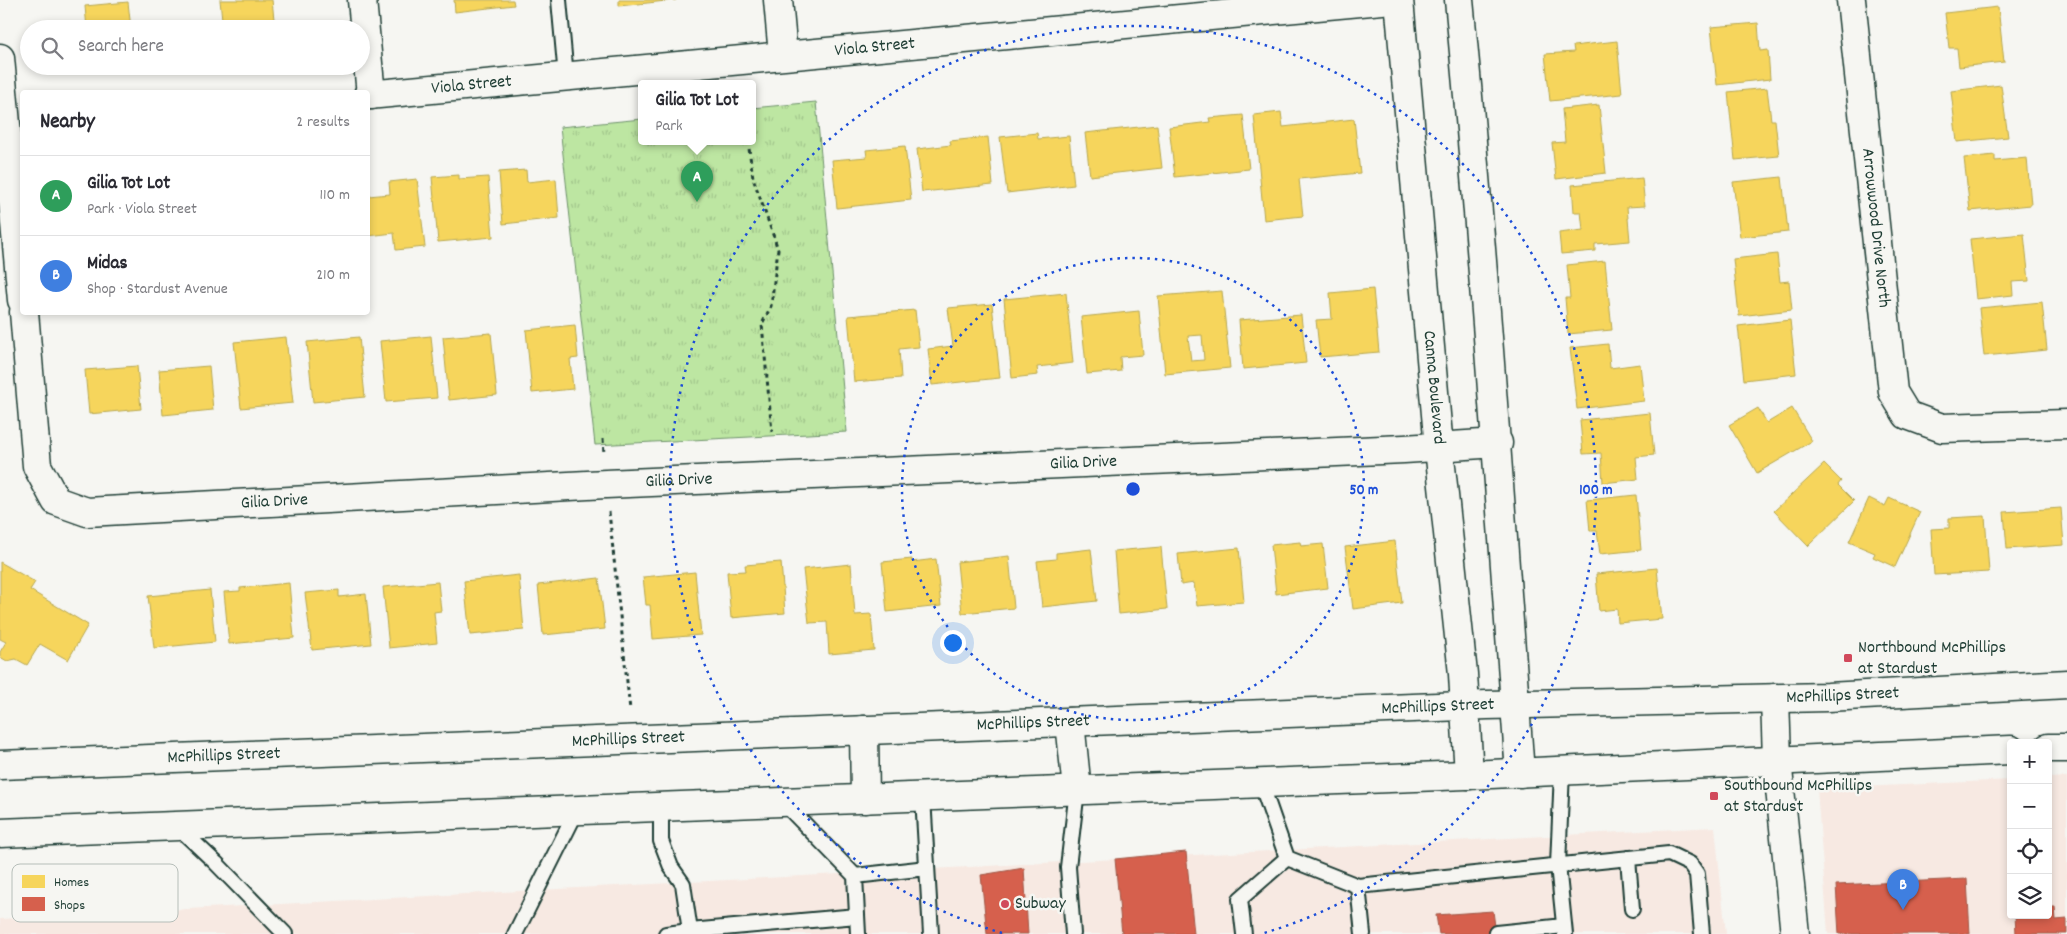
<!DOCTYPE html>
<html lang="en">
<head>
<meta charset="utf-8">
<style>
  body { margin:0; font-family:Dekko,sans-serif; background:#f2f2f3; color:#2b2b33 }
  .controls { position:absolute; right:15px; bottom:15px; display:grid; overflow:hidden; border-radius:5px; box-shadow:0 2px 8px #0003 }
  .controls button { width:45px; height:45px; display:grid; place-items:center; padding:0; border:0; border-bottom:1px solid #e1e1e2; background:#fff; color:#2b2b33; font:25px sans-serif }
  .you { position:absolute; left:952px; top:642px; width:18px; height:18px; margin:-12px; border:4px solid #fff; border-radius:50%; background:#1a73e8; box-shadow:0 0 0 8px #1a73e833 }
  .badge { display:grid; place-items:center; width:32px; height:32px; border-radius:50%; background:#d1495b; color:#fff; font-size:16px; font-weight:700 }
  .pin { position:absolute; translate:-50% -41px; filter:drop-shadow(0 1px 2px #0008) }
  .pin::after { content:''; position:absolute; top:26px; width:18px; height:15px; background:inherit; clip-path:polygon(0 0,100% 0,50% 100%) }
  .popup { position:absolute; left:638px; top:80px; width:118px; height:65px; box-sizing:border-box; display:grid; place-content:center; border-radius:5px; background:#fff; filter:drop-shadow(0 1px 4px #0005); font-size:16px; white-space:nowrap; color:#7c7c81 }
  .popup b { font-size:19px; color:#2b2b33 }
  .popup::after { content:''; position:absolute; left:50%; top:100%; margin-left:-10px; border:10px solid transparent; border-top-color:#fff }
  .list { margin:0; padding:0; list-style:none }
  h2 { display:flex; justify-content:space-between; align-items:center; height:65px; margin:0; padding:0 20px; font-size:21px }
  h2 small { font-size:16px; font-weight:400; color:#7c7c81 }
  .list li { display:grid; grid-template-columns:32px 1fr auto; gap:15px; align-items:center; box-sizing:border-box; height:80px; padding:0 20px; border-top:1px solid #e1e1e2 }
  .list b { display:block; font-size:19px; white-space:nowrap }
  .list p { margin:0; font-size:16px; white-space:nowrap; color:#7c7c81 }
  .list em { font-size:16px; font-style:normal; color:#7c7c81 }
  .icon { flex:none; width:28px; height:28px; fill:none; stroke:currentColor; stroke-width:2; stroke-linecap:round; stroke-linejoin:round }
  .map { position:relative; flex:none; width:2067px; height:934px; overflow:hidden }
  .search { position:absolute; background:#fff; box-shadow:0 2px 8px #0003; left:20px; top:20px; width:350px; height:55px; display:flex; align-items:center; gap:12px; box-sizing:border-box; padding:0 18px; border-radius:28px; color:#7c7c81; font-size:19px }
  .panel { position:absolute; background:#fff; box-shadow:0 2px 8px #0003; left:20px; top:90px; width:350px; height:225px; border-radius:5px }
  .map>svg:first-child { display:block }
  .built { fill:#f7e9e2 }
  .grass { fill:url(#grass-tufts); stroke:#6e926b }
  .homes { fill:#f6d55c; stroke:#b6a750; fill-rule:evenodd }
  .shops { fill:#d6604d; stroke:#9f5646 }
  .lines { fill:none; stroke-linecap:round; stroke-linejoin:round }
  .lane-casing { stroke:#1f3d34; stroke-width:18 }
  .street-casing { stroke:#1f3d34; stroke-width:31 }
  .primary-casing { stroke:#1f3d34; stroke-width:31 }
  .path { stroke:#1f3d34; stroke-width:3; stroke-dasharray:4 4; stroke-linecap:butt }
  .lane { stroke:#f6f6f2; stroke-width:14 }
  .street { stroke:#f6f6f2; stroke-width:28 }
  .primary { stroke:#f6f6f2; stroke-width:28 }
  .ring { fill:none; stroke:#1d4ed8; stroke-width:2.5; stroke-dasharray:2.5 5 }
  .poi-dot { fill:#d1495b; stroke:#f6f6f2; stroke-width:2 }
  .labels { text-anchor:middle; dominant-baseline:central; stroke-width:5; stroke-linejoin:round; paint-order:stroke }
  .street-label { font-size:18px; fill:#1f3d34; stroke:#f6f6f2 }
  .poi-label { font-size:18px; fill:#1f3d34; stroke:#f6f6f2; text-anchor:start }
  .key { fill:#f6f6f2; stroke:#b6beb9; stroke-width:1 }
  .key-label { font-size:14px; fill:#1f3d34 }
  .centre { fill:#1d4ed8; stroke:#f6f6f2; stroke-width:2.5 }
  .ring-label { font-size:15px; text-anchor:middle; font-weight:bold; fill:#1d4ed8; stroke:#f6f6f2; stroke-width:5; stroke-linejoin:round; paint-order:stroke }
</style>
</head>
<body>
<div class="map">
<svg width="2067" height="934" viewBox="0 0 2067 934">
  <defs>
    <pattern id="grass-tufts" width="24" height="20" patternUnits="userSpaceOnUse" patternTransform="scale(1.25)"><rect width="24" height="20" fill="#bde6a2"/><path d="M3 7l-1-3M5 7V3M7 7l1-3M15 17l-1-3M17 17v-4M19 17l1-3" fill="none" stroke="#a2c68c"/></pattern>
  </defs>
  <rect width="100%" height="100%" fill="#f6f6f2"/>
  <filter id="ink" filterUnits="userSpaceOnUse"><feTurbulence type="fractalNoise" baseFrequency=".02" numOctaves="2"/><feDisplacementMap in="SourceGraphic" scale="10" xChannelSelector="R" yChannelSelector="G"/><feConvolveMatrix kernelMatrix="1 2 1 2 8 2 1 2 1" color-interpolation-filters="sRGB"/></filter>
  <g filter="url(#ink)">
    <path class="built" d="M2067,777V934H1828L1817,789L2011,780V915H2048V778Z
      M1715,827L1726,934H0V919Z"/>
    <path class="grass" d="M816,102L847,432L595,445L560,127L642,119V141H752V108Z"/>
    <path class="homes" d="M220,0H272L275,29H223Z
      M454,0H513L514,5L455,12Z
      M619,0H676L619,6Z
      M128,2L131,29H87L85,6Z
      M1998,7L2004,62L1959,67L1957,48H1949L1945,13Z
      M1758,23L1760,51L1768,50L1770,79L1717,85L1711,27Z
      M1617,41L1622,94L1550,101L1545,54L1574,52L1573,46Z
      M2001,85L2008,137L1957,142L1951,91Z
      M1767,88L1771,120H1775L1779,156L1735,160L1728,92Z
      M1599,105L1606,173L1556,179L1552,143L1565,142L1562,109Z
      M1281,112L1283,127L1354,119L1360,173L1299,179L1303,216L1264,220L1254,115Z
      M1243,115L1249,169L1175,177L1169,127L1210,122L1209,118Z
      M1157,125L1162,168L1090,176L1085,133Z
      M1037,133L1038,139L1069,136L1074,185L1007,193L1000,137Z
      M988,137L993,185L922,192L917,149L951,145L950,141Z
      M905,146L911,200L837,208L832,160L867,157L866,150Z
      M1995,155V161L2027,158L2031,205L1970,211L1964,158Z
      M526,170L527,182L556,179L559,218L503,224L499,172Z
      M459,175V179L488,177L493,237L438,242L432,177Z
      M1782,177L1788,232L1740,237L1733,182Z
      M1642,178L1645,206L1627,207L1630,241L1595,244V251L1561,254L1559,233L1583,230L1581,212H1574L1572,185Z
      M417,179L425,247L396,250L394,233L368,236V196L390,194L389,182Z
      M2024,234L2029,281L2012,282L2013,295L1976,299L1970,239Z
      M1777,254L1780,282L1789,281L1792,310L1739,316L1733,259Z
      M1605,261L1612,330L1568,334L1565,298H1570L1567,265Z
      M1373,289L1379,352L1320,357L1316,320L1332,319L1330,293Z
      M1222,291L1230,368L1165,374L1158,296ZM1202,335L1204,360L1191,361L1188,336Z
      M1066,293L1073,363L1037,367L1038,375L1012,378L1004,299Z
      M2042,302L2047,350L1984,356L1979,308Z
      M992,304L1000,378L932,385L928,349L953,346L948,308Z
      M915,310L919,347L899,349L901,378L854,382L848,316Z
      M1139,311L1143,355L1120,357L1121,371L1087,374L1081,317Z
      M1301,315L1306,363L1243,369L1239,320Z
      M1790,320L1796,374L1744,380L1738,326Z
      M575,325L578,358L570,359L573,389L532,393L526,330Z
      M491,333L497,395L449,400L443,337Z
      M431,336L437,398L386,402L380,341Z
      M286,337L293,403L241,408L234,342Z
      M359,337L365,397L313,402L307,342Z
      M1608,344L1610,368L1640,364L1644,401L1577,409L1570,348Z
      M137,366L141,409L89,414L85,370Z
      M209,366L213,410L163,415L159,370Z
      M1758,408L1767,423L1792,408L1812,441L1757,473L1729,425Z
      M1650,413L1654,455L1636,457L1638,479L1603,483L1601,453L1583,454L1580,420Z
      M1824,464L1841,481L1838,485L1854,501L1808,546L1774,511Z
      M1636,495L1641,550L1600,554L1597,531H1590L1587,500Z
      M1869,498L1885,506L1889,498L1920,512L1895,567L1873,557L1875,553L1849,542Z
      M2061,508L2064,545L2007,549L2004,512Z
      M1985,516L1989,572L1934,575L1931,529L1949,528V518Z
      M1395,541L1402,603L1353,609L1345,547Z
      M1300,542L1301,546L1323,544L1328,588L1276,594L1271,545Z
      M1161,547L1167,609L1119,614L1114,551Z
      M1239,548L1244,602L1197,606L1194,583L1181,585L1178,554Z
      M1091,549L1097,601L1042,607L1037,561L1056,559V553Z
      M1009,556L1014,608L962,613L957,562Z
      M912,559V562L936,559L941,606L887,612L882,562Z
      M0,562L35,582L30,590L88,625L68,660L40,644L27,665L16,659L7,661L0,657V652L6,642L0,639Z
      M781,562L785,613L731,618L727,572L746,571L745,565Z
      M851,564L855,615L871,614L874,650L829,654L827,622L809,623L803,569Z
      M1657,568L1662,619L1618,623L1617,609L1599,611L1596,574Z
      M695,572L701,635L653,639L650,605H646L643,577Z
      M519,575L524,630L470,635L464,581Z
      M599,578L605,629L543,635L538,585Z
      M438,582L441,611L434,612L437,643L389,648L383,587Z
      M289,583L294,638L229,644L224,592L240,591V588Z
      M210,590L215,642L154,648L148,596Z
      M339,590V597L366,594L371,644L312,650L305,593Z"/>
    <path class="shops" d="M1186,852L1194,934H1122L1115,859Z
      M1024,868L1028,934H987L981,875Z
      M1967,879L1970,934H1839L1836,885Z
      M2048,907H2055L2056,920L2067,919V934H2016L2015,915H2048Z
      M1493,911L1496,934H1439L1436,915Z"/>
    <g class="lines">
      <defs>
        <path id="lane" d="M559,0L566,77
          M1562,771L1558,865L1565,934
          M1261,783L1287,858L1358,886L1669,854L1690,864L1697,874L1702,934
          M923,797L931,934
          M783,802L855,876L858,934
          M661,807V841L671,867L683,884L690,931L666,934
          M178,827L216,863L285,934
          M1628,858L1632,909
          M855,876L927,868
          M1358,886L1363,934
          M690,931L857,916
          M1496,933L1564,926
          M515,934L577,810
          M1073,934L1068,867L1077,790
          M1244,934L1240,899L1287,858"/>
        <g id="street">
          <path d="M362,0L371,95"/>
          <path d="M778,0L783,55"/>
          <path id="s1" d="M1399,0L1439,448L1463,674L1469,775"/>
          <path d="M1459,0C1484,257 1501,515 1520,773"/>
          <path id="s2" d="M1851,0L1893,392L1907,415L1942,428L2067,424"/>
          <path d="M0,58L22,300"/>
          <path id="s3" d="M368,95L1382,0"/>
          <path id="s4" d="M24,312L37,466L56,501L87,512L606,484L1404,449L1498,443"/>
          <path d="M1775,698L1777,760L1795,934"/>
        </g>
        <g id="primary">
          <path d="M1070,722L1077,790"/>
          <path d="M864,730L865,799"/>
          <path d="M2048,748H2067"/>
          <path id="s5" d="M0,765L1487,705L1828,697L2067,684"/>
          <path d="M0,833L1491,774L2011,750"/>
        </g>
      </defs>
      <use href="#lane" class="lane-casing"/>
      <use href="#street" class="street-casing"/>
      <use href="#primary" class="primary-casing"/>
      <path class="path" d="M748,141L753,178L778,249L771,306L762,324L772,432
        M603,439L604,454
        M609,512L630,710"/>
      <use href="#lane" class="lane"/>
      <use href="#street" class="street"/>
      <use href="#primary" class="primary"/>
    </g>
  </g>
  <g class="ring">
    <circle cx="1133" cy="489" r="231"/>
    <path d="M1002 933A463 463 0 1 1 1264 933"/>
  </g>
  <g class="poi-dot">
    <rect x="1843" y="653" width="10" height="10" rx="2.5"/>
    <rect x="1709" y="791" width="10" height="10" rx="2.5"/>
    <circle cx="1005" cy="904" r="5"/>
  </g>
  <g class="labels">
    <g class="street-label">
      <text stroke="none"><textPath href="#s3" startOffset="509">Viola Street</textPath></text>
      <text stroke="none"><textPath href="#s3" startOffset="104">Viola Street</textPath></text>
      <text stroke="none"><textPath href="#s2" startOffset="229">Arrowwood Drive North</textPath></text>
      <text stroke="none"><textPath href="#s1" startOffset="389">Canna Boulevard</textPath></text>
      <text stroke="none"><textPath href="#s4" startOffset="1225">Gilia Drive</textPath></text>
      <text stroke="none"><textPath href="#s4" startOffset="820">Gilia Drive</textPath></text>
      <text stroke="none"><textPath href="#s4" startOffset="415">Gilia Drive</textPath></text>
      <text stroke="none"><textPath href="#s5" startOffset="1844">McPhillips Street</textPath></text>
      <text stroke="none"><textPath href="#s5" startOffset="1439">McPhillips Street</textPath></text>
      <text stroke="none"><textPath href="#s5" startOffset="1034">McPhillips Street</textPath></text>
      <text stroke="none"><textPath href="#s5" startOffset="629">McPhillips Street</textPath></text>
      <text stroke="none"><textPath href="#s5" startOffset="224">McPhillips Street</textPath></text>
    </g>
    <g class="poi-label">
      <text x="1858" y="648">Northbound McPhillips<tspan x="1858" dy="21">at Stardust</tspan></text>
      <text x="1724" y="786">Southbound McPhillips<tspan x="1724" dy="21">at Stardust</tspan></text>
      <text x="1015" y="904">Subway</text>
    </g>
  </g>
  <rect x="12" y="864" width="166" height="58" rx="8" class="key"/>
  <rect x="22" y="875" width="23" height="13" fill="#f6d55c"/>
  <rect x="22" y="897" width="23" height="14" fill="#d6604d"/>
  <g class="key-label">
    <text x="54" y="886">Homes</text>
    <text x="54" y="909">Shops</text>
  </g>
  <circle cx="1133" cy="489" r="8" class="centre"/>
  <g class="ring-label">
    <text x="1364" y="494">50 m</text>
    <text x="1596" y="494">100 m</text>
  </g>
</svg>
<div class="controls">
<button>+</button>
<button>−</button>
<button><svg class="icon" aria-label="locate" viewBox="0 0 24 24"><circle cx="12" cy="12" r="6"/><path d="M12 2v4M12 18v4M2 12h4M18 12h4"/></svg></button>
<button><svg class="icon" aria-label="layers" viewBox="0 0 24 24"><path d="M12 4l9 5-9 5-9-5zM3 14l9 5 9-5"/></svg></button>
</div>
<div class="you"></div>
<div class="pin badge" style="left:697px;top:202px;background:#2e9e5b">A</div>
<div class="popup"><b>Gilia Tot Lot</b>Park</div>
<div class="pin badge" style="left:1903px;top:910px;background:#3f7fe0">B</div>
<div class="search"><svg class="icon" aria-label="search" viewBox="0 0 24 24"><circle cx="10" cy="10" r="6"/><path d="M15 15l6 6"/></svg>Search here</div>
<section class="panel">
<h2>Nearby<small>2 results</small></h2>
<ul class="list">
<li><span class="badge" style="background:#2e9e5b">A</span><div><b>Gilia Tot Lot</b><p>Park · Viola Street</p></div><em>110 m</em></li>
<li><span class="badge" style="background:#3f7fe0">B</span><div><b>Midas</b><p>Shop · Stardust Avenue</p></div><em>210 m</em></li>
</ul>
</section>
</div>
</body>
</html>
